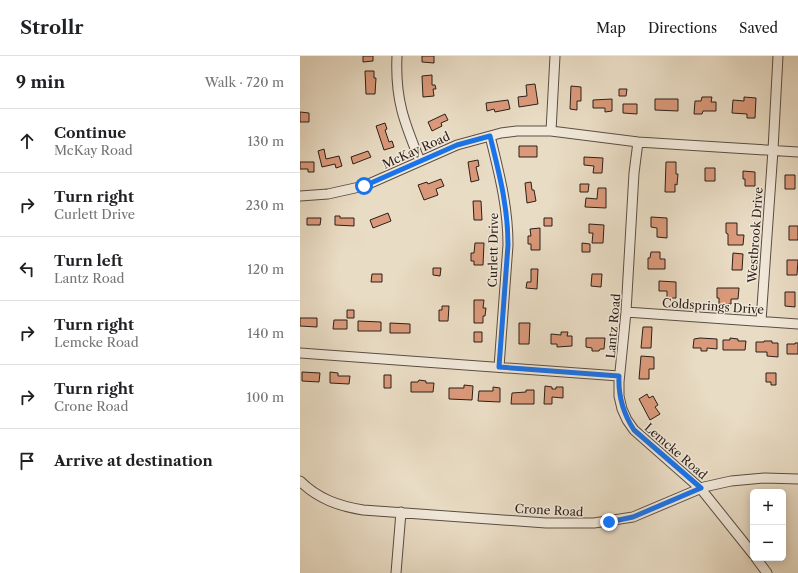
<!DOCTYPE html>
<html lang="en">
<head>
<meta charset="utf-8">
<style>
  body { margin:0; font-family:"Libre Caslon Text",serif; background:#f2f2f2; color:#202124 }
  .controls { position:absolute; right:12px; bottom:12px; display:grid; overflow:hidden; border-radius:6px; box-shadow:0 2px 10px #0003 }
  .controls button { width:36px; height:36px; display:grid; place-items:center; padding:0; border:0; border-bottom:1px solid #e0e0e0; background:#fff; color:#202124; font:20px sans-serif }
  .stop { position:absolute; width:12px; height:12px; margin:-9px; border:3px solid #1a73e8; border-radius:50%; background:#fff }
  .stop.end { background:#1a73e8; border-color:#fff; box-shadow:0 1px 4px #0008 }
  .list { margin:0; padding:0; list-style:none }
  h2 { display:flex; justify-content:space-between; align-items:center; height:52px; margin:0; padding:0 16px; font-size:17px }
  h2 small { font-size:13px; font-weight:400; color:#757577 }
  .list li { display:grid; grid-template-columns:26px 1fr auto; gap:12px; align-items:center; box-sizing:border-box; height:64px; padding:0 16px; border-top:1px solid #e0e0e0 }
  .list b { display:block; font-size:15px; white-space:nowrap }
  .list p { margin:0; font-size:13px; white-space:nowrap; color:#757577 }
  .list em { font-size:13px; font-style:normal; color:#757577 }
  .icon { flex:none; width:22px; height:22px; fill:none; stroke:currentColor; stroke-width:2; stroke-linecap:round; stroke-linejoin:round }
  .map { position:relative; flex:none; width:498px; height:517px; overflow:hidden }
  header { display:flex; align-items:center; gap:24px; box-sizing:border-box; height:56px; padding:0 20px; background:#fff; border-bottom:1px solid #e0e0e0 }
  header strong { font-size:19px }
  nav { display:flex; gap:22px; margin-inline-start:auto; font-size:14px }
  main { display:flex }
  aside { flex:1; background:#fff }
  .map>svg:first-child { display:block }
  .building { fill:#da997a; stroke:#2b1f18 }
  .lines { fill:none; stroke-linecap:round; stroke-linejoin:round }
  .minor-casing { stroke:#5a4e43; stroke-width:11 }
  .minor { stroke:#f1e8d9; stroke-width:9 }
  .route { stroke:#1a73e8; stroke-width:5 }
  .labels { text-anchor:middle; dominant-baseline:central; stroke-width:3; stroke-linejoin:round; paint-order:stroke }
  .street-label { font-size:12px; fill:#2b1f18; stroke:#f1e8d9 }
</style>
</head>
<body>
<header>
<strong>Strollr</strong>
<nav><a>Map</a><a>Directions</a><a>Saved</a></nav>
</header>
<main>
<aside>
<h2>9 min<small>Walk · 720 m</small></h2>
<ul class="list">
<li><svg class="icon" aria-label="ahead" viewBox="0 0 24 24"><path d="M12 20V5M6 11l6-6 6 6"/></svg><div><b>Continue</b><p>McKay Road</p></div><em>130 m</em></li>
<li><svg class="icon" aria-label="right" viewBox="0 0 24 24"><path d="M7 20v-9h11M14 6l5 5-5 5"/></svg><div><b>Turn right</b><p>Curlett Drive</p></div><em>230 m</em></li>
<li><svg class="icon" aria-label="left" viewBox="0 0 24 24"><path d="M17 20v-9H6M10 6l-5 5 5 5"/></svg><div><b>Turn left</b><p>Lantz Road</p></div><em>120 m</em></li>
<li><svg class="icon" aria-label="right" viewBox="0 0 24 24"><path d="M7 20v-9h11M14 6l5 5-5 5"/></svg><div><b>Turn right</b><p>Lemcke Road</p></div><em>140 m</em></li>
<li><svg class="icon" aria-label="right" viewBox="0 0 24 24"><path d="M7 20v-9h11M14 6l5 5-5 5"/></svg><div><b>Turn right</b><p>Crone Road</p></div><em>100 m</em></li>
<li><svg class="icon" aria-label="arrive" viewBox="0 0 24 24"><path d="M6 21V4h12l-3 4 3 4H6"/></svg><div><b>Arrive at destination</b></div></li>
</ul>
</aside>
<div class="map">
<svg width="498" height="517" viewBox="0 0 498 517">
  <rect width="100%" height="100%" fill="#e9dcc4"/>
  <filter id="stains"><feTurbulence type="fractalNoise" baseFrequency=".005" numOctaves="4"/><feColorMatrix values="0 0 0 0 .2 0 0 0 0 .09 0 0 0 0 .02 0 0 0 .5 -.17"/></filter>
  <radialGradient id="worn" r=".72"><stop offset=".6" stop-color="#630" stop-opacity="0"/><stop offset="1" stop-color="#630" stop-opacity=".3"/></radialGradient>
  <path class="building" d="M63,0H73V5L63,6Z
    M122,0H134V7L122,6Z
    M65,15H74V22H76L75,38H66Z
    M132,19V29H135L136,33H133L134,40L123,41L122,20Z
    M235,28L238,48L219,51L218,41L227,40L226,29Z
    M271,30L281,31V45H277V54L270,53Z
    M319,33H327L326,40H319Z
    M402,41H412L411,46H416V55H403L402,58H394L395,45H401Z
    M444,41L456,42L455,62H447V58L432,57L433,44L444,45Z
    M312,43V55L305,56V52H293V44Z
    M355,43H378V55L355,54Z
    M208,44L210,53L195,56L194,53L187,55L186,47Z
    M323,48H337V58L323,57Z
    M0,56L9,57V66H0Z
    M145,58L148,64L141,67L142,70L132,75L128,66Z
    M85,67L87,73L85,74L89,86L92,85L94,91L84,94L76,70Z
    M219,90H237V101H219Z
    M24,93L26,103L39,100L42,110L36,112L35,108L22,111L18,95Z
    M68,95L71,101L53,108L51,101Z
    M284,101L303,102L302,117H293L294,110L284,109Z
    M178,104L179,110L176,111L179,124L171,126L168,106Z
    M0,106H14V116H8V113H0Z
    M366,106H376V118H378L377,129L375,128V136H365Z
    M405,112H415V125H405Z
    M443,115L455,116V130H445V123H443Z
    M485,119H495V133H485Z
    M141,123L144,130L136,133L138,139L124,144L118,129L127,126L128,128Z
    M231,126L232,134H234L236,145L227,147L225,127Z
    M280,128H289L288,136H280Z
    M298,132H306V152L285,151L286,142L297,143Z
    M173,145H181L182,164H174Z
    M88,157L91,165L73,172L70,164Z
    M35,160H40V162H54V170L35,169Z
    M351,161L367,162V182L357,181V172L351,171Z
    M7,162H21L20,169H7Z
    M244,162H252V170H244Z
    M426,167H437V179H444L443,189H428V178L426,177Z
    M289,168L304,169L303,187H292L293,177H289Z
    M489,170H498V184H489Z
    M240,172V194H231V188H228V180H231L230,173Z
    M175,187H184L183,209H174V205H171V197H174Z
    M282,187L290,188V196H282Z
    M351,196H360V203H365V213H348V202H350Z
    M433,197L443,198L442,214H432Z
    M487,204H498L497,219H487Z
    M133,212H141L140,220L133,219Z
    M231,213H238L237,233L226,232L227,226H231Z
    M72,218H82V226H71Z
    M292,218H302L301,231L291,230Z
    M359,225L376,226V242H367V235H359Z
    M417,232H439L438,243H431V248H419V242H417Z
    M485,236H495V251L485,250Z
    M174,244H184L183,252H186L185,260H183V267H174Z
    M142,250H149L148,265H139V254H142Z
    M47,254H54V262H47Z
    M0,262H17V271L0,270Z
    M34,264H47V273H33Z
    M58,265L81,266V275H58Z
    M90,267L110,268V277H90Z
    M219,267H230L229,288H219Z
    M343,271H352L351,292H341Z
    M174,276H182V286H174Z
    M261,276H268L267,280H272V290L257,291V288H251V278L261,279Z
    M286,282H305L304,293H300L299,295H292V292L286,291Z
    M400,282L417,283V293L407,292V295H401V292H393L394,283Z
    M430,282L438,283V285H446L445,294H423V284H430Z
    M464,285H472V287H478V301L467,300V296H456V286H464Z
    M495,287H498V298H487V288H495Z
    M341,300L354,301V313H349V323H339Z
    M2,316L20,317L19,326L2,325Z
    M30,316L38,317V320H50L49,328L30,327Z
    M466,317H476V329H471V326H466Z
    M84,319H91V332H84Z
    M119,324L126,325V327H134L133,336H111V326H118Z
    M164,329L173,330L172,344L149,343V332H164Z
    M245,330L252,331V333H256V331H263V342L252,341V348H244Z
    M193,331L200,332V346L178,345L179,335H193Z
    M226,334H234V348H211L212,337L226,336Z
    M347,338L349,342L353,340L358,349L355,351L360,358L350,364L339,343Z"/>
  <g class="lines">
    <defs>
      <path id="minor" d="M97,0C95,43 104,66 120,105
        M251,75L255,0
        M190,80C199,117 208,150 208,189L199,311
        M338,86L334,117L326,256L319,326V340L322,353L327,364L334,374L401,433L453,498
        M0,140L28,138L64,130L157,89L201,77L217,75H251L338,86L498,96
        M326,256L498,268
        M461,265L473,94L478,0
        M0,297L319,320
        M0,425C18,443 39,450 63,454L246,467H294L333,461L404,431L431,425L465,422L498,423
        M456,502L467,517
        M96,517L101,456"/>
    </defs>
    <use href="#minor" class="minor-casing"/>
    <use href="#minor" class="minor"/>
  </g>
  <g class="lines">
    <path class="route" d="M64,130L157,89L190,80C199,117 208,150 208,189L199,311L319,320C318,341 323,357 334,374L401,432L333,461L309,466"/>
  </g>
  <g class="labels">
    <g class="street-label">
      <text transform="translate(116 94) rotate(-24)">McKay Road</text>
      <text transform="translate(455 179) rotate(-86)">Westbrook Drive</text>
      <text transform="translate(193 194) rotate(-89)">Curlett Drive</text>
      <text transform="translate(413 250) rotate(4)">Coldsprings Drive</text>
      <text transform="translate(313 270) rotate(-85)">Lantz Road</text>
      <text transform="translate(376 395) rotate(41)">Lemcke Road</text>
      <text transform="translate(249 454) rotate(3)">Crone Road</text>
    </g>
  </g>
  <rect width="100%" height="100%" filter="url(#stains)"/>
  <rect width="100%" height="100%" fill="url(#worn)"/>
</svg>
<div class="controls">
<button>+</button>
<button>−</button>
</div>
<div class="stop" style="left:64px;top:130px"></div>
<div class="stop end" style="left:309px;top:466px"></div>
</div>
</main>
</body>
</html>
